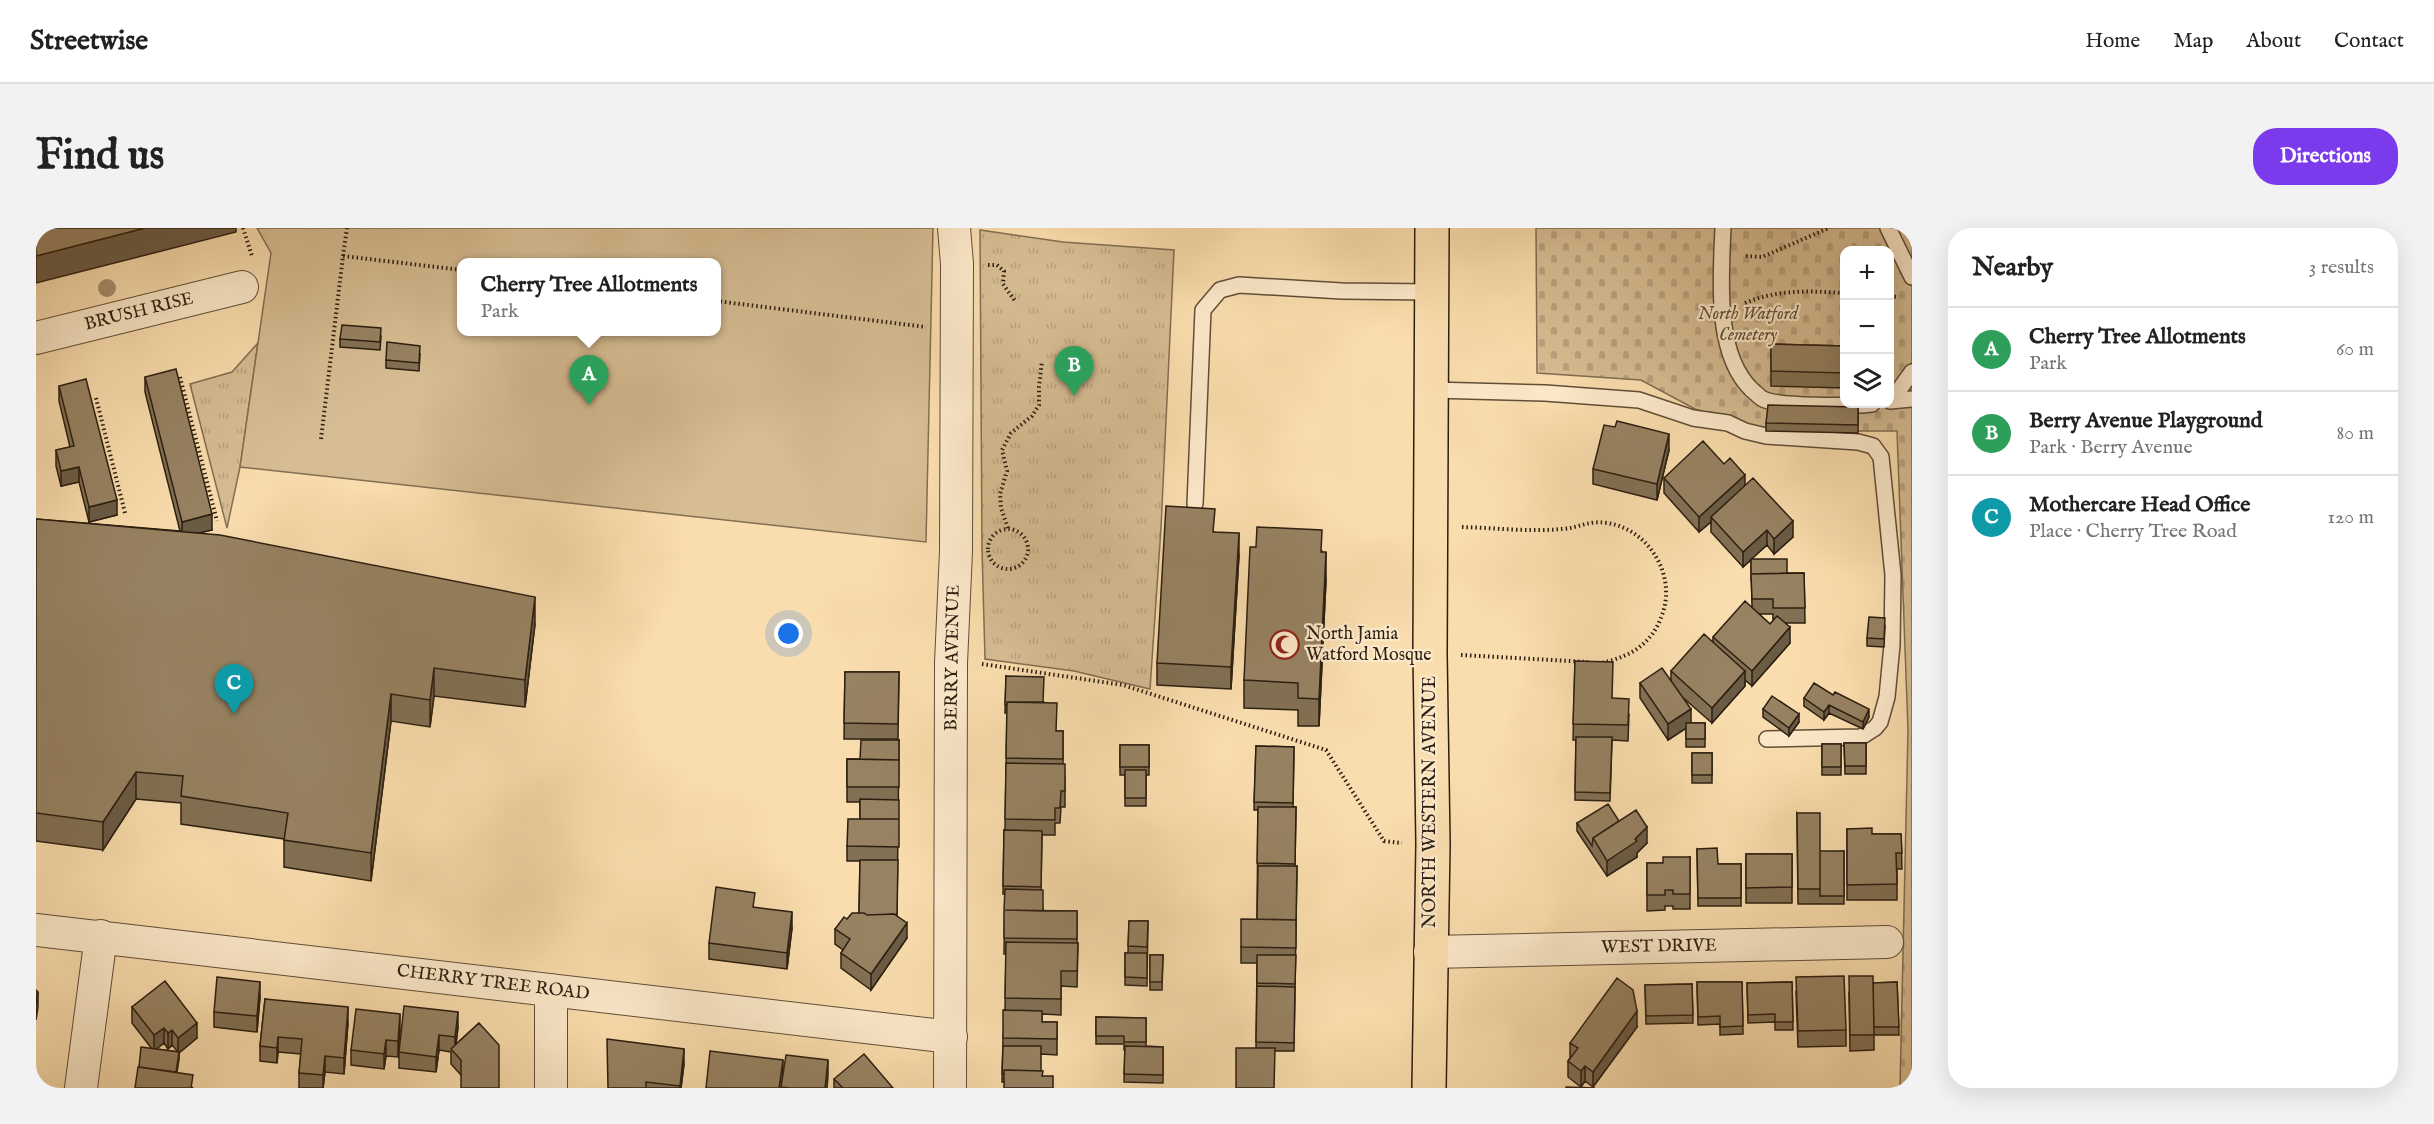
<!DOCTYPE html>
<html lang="en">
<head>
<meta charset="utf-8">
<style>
  body { margin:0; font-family:"IM FELL English",serif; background:#f2f2f2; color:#222 }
  .controls { position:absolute; right:18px; top:18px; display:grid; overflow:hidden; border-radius:12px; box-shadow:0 6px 24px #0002 }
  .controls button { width:54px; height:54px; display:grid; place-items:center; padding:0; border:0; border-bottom:2px solid #e0e0e0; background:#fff; color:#222; font:30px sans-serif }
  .you { position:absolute; left:753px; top:406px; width:21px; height:21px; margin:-15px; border:4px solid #fff; border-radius:50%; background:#1a73e8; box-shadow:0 0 0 9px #1a73e833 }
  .badge { display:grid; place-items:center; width:39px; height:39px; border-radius:50%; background:#7c3aed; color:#fff; font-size:20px; font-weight:700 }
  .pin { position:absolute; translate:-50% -50px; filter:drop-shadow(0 2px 3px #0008) }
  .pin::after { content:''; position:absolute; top:32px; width:21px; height:18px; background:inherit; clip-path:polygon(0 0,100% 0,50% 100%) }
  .popup { position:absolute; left:421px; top:30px; width:264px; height:78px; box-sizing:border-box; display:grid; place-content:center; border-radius:12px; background:#fff; filter:drop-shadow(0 2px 4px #0005); font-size:20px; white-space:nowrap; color:#767676 }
  .popup b { font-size:22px; color:#222 }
  .popup::after { content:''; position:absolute; left:50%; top:100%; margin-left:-12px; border:12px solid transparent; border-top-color:#fff }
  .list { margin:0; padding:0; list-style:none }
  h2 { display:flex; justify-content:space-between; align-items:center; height:78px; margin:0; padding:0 24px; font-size:26px }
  h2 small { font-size:20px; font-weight:400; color:#767676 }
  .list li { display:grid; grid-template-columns:39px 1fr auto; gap:18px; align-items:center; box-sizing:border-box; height:84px; padding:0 24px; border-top:2px solid #e0e0e0 }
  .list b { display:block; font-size:22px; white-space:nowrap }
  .list p { margin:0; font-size:20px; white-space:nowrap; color:#767676 }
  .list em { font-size:20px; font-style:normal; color:#767676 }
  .icon { flex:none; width:33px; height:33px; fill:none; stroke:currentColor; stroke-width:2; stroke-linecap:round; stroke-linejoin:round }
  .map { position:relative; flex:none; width:1876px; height:860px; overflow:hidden; border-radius:24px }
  header { display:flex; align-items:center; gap:36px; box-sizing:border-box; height:84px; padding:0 30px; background:#fff; border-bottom:2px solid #e0e0e0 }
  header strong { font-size:28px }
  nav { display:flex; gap:33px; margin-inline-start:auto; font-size:21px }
  .intro { display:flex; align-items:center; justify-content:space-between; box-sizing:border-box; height:144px; padding:0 36px }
  h1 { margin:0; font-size:42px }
  .button { padding:15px 27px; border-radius:24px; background:#7c3aed; color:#fff; font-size:21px; font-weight:700 }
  main { display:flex; gap:36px; padding:0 36px }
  aside { flex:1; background:#fff; border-radius:24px; box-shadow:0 6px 24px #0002 }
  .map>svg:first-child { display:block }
  .grass { fill:url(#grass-tufts); stroke:#826e52; stroke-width:1.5 }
  .cemetery { fill:url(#cemetery-stones); stroke:#826e52; stroke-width:1.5; fill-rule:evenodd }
  .garden { fill:#d7bd93; stroke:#826e52; stroke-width:1.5; fill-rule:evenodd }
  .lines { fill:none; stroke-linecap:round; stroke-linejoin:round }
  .lane-casing { stroke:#604e38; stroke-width:18 }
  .street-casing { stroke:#604e38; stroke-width:34 }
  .highway-casing { stroke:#2c1f10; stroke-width:36 }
  .path { stroke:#2c1f10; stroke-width:4; stroke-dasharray:1.5 3; stroke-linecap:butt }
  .lane { stroke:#fce9ca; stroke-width:15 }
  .street { stroke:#fce9ca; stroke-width:32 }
  .highway { stroke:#faddae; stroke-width:33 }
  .tree { fill:#a58e6d }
  .wall { fill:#827054; stroke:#2c1f10; stroke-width:1.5; fill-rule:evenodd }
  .shaded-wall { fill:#6a5b45; stroke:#2c1f10; stroke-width:1.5 }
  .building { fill:#978262; stroke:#2c1f10; stroke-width:1.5 }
  .labels { text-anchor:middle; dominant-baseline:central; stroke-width:4.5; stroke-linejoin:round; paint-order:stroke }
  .street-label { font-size:18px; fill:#2c1f10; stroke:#fce9ca }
  .park-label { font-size:18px; font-style:italic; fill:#5f4e37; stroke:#fce9ca }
  .poi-label { font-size:18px; fill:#2c1f10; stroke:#fce9ca; text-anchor:start }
</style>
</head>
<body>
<header>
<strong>Streetwise</strong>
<nav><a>Home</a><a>Map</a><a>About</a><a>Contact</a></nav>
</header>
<div class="intro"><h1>Find us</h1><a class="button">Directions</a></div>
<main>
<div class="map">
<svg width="1876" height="860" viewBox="0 0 1876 860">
  <defs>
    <pattern id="grass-tufts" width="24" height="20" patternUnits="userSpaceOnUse" patternTransform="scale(1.5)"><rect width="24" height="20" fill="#d7bd93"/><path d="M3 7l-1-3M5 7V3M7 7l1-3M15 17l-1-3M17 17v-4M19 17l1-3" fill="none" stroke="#b9a27e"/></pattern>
    <pattern id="cemetery-stones" width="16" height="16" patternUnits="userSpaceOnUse" patternTransform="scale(1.5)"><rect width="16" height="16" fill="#d7bd93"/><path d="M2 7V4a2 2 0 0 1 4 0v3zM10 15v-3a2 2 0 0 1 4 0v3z" fill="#b9a27e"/></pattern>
  </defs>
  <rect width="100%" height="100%" fill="#faddae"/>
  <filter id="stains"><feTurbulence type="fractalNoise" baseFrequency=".00333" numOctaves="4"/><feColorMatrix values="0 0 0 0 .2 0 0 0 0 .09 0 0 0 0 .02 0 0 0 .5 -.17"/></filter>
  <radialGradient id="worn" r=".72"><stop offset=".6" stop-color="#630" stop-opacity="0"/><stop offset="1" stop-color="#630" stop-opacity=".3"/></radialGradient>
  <path class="grass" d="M944,2L1027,14L1138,22L1125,300L1114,461L1038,443L949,431L946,321Z
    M222,115L204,239L191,300L154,156L196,144Z"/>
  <path class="cemetery" d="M1500,0H1876V860H1864L1872,502L1861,203H1730L1659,181L1605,152L1501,145ZM1808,22H1854V176H1808Z"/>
  <path class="garden" d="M221,0H897L890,314L204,239L235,25ZM426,34H680V104H426Z"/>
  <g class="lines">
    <defs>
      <path id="lane" d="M1687,0C1685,49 1678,126 1716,162C1719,164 1723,169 1727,171C1743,179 1816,178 1836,176
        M1852,0L1876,49
        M1396,162L1509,165L1603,172L1657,190L1692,195L1709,203L1730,208L1822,214L1837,218L1845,229L1857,347L1856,417L1851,469L1844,494L1839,500L1825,509L1731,511
        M1854,173L1876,171
        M1855,173L1876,144
        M1159,276L1167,82L1184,62L1203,57L1306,63L1396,64"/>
      <path id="street" d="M0,110L206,59
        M0,702L915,809
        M1394,724L1851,714
        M515,762V860
        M45,860L65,708
        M914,860L915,435L920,323L921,36L918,0"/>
      <path id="highway" d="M1393,860L1397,616L1394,426L1396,0"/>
    </defs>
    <use href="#lane" class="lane-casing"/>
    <use href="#street" class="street-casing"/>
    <use href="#highway" class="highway-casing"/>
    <path class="path" d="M207,0L216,28
      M307,28L311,0
      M1710,28L1726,29L1793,0
      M952,37H961L968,43L967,56L979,73
      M1854,68L1863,69
      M680,73L890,99
      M1709,75C1742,61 1774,63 1808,65
      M144,149L181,293
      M60,170L89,285
      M285,211L307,28L426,42
      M1426,299C1459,300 1494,304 1526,301C1543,300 1552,292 1571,295C1613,301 1641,348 1626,387C1616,416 1594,429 1565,435
      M972,300L965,280L964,266L971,243L966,222L975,205L996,188L1003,177V159L1006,133
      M952 321a20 20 0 1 1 40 0a20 20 0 1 1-40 0Z
      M1425,427L1552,434
      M946,436L1087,457L1290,522L1348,613L1366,615"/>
    <use href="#lane" class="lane"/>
    <use href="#street" class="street"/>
    <use href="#highway" class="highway"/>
  </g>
  <circle class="tree" cx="71" cy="60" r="9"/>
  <path class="wall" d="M345,108L344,122L304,119V111Z
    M1735,116L1809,118V160L1735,158Z
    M384,126L383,143L350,140V132Z
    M109,149L176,302L163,305L499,396L489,479L398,468L394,499L355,493L335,653L248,639V611L145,596V575L100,571L67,622L0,613V291L144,303L109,164Z
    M23,158L81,287L53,294L43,254L25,258L20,238V222L34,219L23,173Z
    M1822,179V205L1730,203V195Z
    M1633,222L1621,272L1557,256V241Z
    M1628,250L1709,257L1757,309L1738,326L1731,317L1715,331L1751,345H1768L1769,395H1750L1754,415L1716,458L1709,452V458L1676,495L1645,468L1655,495H1669V519H1650V500L1632,512L1604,470V455L1635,453V443L1677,414V409L1716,379L1715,332L1707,339L1675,304V294L1663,304L1628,265ZM1723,386H1737V393L1734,396Z
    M1179,304L1203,327L1195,461L1121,457V435Z
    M1286,324L1290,352L1283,498H1262V482L1208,480V452Z
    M1849,398L1848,419L1831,418V410Z
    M1539,433L1593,486L1592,513L1576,512L1574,573L1539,572L1540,512H1537Z
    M809,444H863L862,511H808Z
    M970,448L1008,474L1020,503H1027V535L1029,551V579H1025L1024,595H1019V607H1006L1005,662L1007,683H1041V715H1042L1041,759L1025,758V787L1006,786V794H1021V827L1005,826L968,854H966L967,810L969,782L970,726H968L969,666H967L968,602H969L971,485H969Z
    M1797,467L1833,489L1827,501L1793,485L1788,492L1768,478V470Z
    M1727,481L1763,494L1753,508L1727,489Z
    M863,512L861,688L871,710L835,762L805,740V725L807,722L799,716V701L811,691L823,685L824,633H811V618L824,591V574H811V531H824Z
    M1808,515H1830V546H1809Z
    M1786,516H1805V547H1786Z
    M1084,517H1113V547H1110V578H1089V547H1084Z
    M1220,518L1258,519L1257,579H1260L1259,638H1261L1258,823H1239L1220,820L1221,735H1205V719L1221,691L1222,582H1218Z
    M1656,525H1676V555H1656Z
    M1761,585L1784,625L1808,623V676H1762Z
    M1541,595L1611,615L1601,625V629L1571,648L1541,603Z
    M1811,601L1836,606H1865L1866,641H1861V672H1811Z
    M1661,621L1682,636H1705V678H1662Z
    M1710,626H1756V675H1710Z
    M1654,629V681H1637V678H1629V682L1611,683V635H1627Z
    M1093,693H1112L1111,758L1089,757V725H1092Z
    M756,700L751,741L673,731V715Z
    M1114,727H1127L1126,762H1114Z
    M1661,754H1706L1707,806L1684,807V796L1662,797Z
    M1756,754L1757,802H1739V794L1712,795L1711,755Z
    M1861,754L1863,807H1838V822L1814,823L1813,764L1837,755Z
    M1656,756L1657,795L1610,796L1609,757Z
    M1760,764L1810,802V818L1762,819Z
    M224,769L221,804L178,799V784Z
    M229,771L312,795L308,846L289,844L287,860H263V845L265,826L242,824L241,835L224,833V818Z
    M96,779L161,810L143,825L141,845L157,860L103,839L116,821L96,795ZM128,815L132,821L136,817L142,824L120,821Z
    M1060,789L1110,790V818L1127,819V855L1088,854L1089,822H1088V816H1060Z
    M443,795L425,847L415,836V824L403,822L400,844L363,840V824L422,799L420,816Z
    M1601,799L1557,859L1549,853L1545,859L1532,849V833L1534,830V815Z
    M364,802L362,829L350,828L348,841L315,837V822Z
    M648,836L645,860H572Z
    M798,851L857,860H798Z"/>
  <path class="shaded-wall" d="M109,0H200V4L0,55V28Z
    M1633,206V222L1621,272V256Z
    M43,239V254L25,258V243Z
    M1709,247V262L1675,289V294L1663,304V289Z
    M81,272V287L53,294V279Z
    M176,286V302L146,309V294Z
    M1757,293V309L1738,326V311Z
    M1731,302V317L1707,339V324Z
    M1203,305V327L1195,461V439Z
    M1290,324V352L1283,498V471Z
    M499,369V396L489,479V452Z
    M1754,399V415L1716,458V443Z
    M398,440V468L394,499V472Z
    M1709,443V458L1676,495V480Z
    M355,466V493L335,653V625Z
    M1793,477V485L1788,492V484Z
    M1655,481V497L1632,512V496Z
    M1833,481V489L1827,501V494Z
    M1763,486V494L1753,508V500Z
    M100,544V571L67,622V594Z
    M1611,599V615L1601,625V629L1571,648V633L1599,611Z
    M756,684V700L751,741V725Z
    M871,695V710L835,762V746Z
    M224,754V769L221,804V788Z
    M2,764V779L0,792V777Z
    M312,779V795L308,846V830Z
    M1601,783V799L1557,859V844Z
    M422,784V799L419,824V809Z
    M364,786V802L362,829V813Z
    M161,795V810L143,825V832L138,860V852L142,825V810Z
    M128,800V815L118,823V807Z
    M136,802V817L132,821V805Z
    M403,807V822L400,844V829Z
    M242,809V824L241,835V820Z
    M350,812V828L348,841V826Z
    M648,821V836L645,860H644Z
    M289,828V844L287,860V847Z
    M747,832V848L745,860H743Z
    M792,832V848L791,860H789Z
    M1549,838V853L1545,859V843Z"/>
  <path class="building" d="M0,0H109L0,28Z
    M306,97L345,100L344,114L304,111Z
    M351,114L384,118L383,135L350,132Z
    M1735,116L1809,118V145L1735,143Z
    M140,141L176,286L146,294L109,149Z
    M50,151L81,272L53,279L43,239L25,243L20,222L38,218L23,158Z
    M1732,177L1822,179V197L1730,195Z
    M1581,193L1633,206L1621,256L1557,241L1568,197L1579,199Z
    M1667,213L1688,236L1694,230L1709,247L1663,289L1628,250Z
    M1717,250L1757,293L1738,311L1731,302L1707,324L1675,289Z
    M1130,278L1179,281L1177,304L1203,305L1195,439L1121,435Z
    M0,291L184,307L499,369L489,452L398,440L394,472L355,466L335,625L248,612L252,585L145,568L147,548L100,544L67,594L0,585Z
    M1221,299L1286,302L1285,324H1290L1283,471L1262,470V455L1208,452L1214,319H1220Z
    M1715,331H1751V345L1715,346V353Z
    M1768,345L1769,380H1737V371H1716L1715,346Z
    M1709,373L1734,396L1741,388L1754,399L1716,443L1677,409Z
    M1833,389L1849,390L1848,411L1831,410Z
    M1668,406L1709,443L1676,480L1635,443Z
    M1539,433L1577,434L1576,470L1593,471L1592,497L1537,496Z
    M1626,440L1655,481L1632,496L1604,455Z
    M809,444H863L862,496L808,495Z
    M970,448L1008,449L1007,474H971V477H969Z
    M1778,455L1797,467L1799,464L1833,481L1827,494L1793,477L1788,484L1768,470Z
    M1736,468L1763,486L1753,500L1727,481Z
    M971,474L1021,475L1020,503H1027V531L970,530Z
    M1650,495H1669V511H1650Z
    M1540,509H1576L1574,565L1539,564Z
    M825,512H863V539V532L824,531Z
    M1808,515H1830V538H1809Z
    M1786,516H1805V539H1786Z
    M1084,517H1113V539H1084Z
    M1220,518L1258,519L1257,575L1218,574Z
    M1656,525H1676V547H1656Z
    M811,531L863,532V559H811Z
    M970,535L1029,536V563H1025L1024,580H1019V592L969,591Z
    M1089,542H1110V570H1089Z
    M824,571L863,572V599V591H824Z
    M1572,576L1583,593L1557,610L1556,618L1541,595Z
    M1222,579H1260L1259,636L1221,635Z
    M1600,582L1611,599L1599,611L1601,613L1571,633L1557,610Z
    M1761,585H1784V661H1762Z
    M812,591H863V619L811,618Z
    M1836,600V606H1865L1866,625H1860L1861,656L1811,657V601Z
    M968,602L1006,603L1005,659L967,658Z
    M1681,620L1682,636H1705V670H1662L1661,621Z
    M1784,623H1808V668H1784Z
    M1710,626H1756V659L1710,660Z
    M1627,629H1654V666H1637V662H1629V667H1611V635H1627Z
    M824,632H862L861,687L858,686L831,687L828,685H823Z
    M1222,638H1261L1260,694V692L1221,691Z
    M680,659L719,665L717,679L756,684L751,725L673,715Z
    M969,661L1007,662V683L968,682Z
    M968,682L1041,683V711L968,710Z
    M816,685H828L831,687L858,686L871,695L835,746L805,725L814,711L799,701L808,689L811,691Z
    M1205,691L1260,692V720L1205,719Z
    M1093,693H1112L1111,719L1092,718Z
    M970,714L1042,715L1041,743H1025V771L969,770Z
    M1089,725H1111V750L1089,749Z
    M1114,727H1127L1126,754H1114Z
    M1221,727H1260L1259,756L1221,755Z
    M1808,748L1810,802L1762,803L1760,749Z
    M1813,748H1837L1838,807H1814Z
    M181,749L224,754L221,788L178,784Z
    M1581,750L1597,762L1601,783L1557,844L1549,838L1545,843L1532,833L1542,820L1534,815Z
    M129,753L161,795L142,810L136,802L132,805L128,800L118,807L96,779Z
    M1661,754H1706L1707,798L1684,799V788L1662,789Z
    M1756,754L1757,794H1739V786L1712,787L1711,755Z
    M1861,754L1863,799H1838L1837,755Z
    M1656,756L1657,787L1610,788L1609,757Z
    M1221,758L1259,759L1258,815L1220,814Z
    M0,762L2,764L0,777Z
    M229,771L312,779L308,830L289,828L287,847L263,845L266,811L242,809L241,820L224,818Z
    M368,778L422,784L419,809L403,807L400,829L363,824Z
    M320,781L364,786L362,813L350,812L348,826L315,822Z
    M967,782L1006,783V794H1021V811L967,810Z
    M1060,789L1110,790V814H1088V808H1060Z
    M443,795L463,817V860H425V832L415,821Z
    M571,811L648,821L644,858L610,854V860H572Z
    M967,818H1005V843L968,842V846H966Z
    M1089,818L1127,819V847L1088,846Z
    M105,819L143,824L140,844L103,839Z
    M1200,820H1239L1238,860H1200Z
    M674,823L747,832L743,860H670Z
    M828,826L857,860H807L798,851Z
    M750,827L792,832L789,860H754L745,859Z
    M102,839L157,847L155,860H99Z
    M968,842L1007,843L1006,848H1017V860H968Z
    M1530,859L1559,860H1530Z"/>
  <defs>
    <symbol id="mosque-ring" viewBox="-11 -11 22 22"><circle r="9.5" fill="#fce9ca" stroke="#8f2418" stroke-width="1.5"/><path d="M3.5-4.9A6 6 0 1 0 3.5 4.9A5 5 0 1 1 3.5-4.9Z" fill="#8f2418"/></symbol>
  </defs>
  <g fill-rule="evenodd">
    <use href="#mosque-ring" x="1232" y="400" width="33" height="33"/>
  </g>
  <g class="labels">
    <g class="street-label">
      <text transform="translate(103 84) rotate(-14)">BRUSH RISE</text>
      <text transform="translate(917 430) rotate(-89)">BERRY AVENUE</text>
      <text transform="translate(1394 574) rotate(-90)">NORTH WESTERN AVENUE</text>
      <text transform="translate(1623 719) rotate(-1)">WEST DRIVE</text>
      <text transform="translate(457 755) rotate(7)">CHERRY TREE ROAD</text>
    </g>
    <g class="park-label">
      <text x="1712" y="86">North Watford<tspan x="1712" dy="21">Cemetery</tspan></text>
    </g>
    <g class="poi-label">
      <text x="1270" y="406">North Jamia<tspan x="1270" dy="21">Watford Mosque</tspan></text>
    </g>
  </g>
  <rect width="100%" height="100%" filter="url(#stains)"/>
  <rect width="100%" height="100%" fill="url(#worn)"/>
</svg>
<div class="controls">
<button>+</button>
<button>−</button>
<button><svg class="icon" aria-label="layers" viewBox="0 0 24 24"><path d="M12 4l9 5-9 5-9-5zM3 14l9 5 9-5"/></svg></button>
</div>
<div class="you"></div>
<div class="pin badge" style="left:553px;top:177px;background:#2e9e5b">A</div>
<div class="popup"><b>Cherry Tree Allotments</b>Park</div>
<div class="pin badge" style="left:1038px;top:168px;background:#2e9e5b">B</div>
<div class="pin badge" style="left:198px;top:486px;background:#0f9aa8">C</div>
</div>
<aside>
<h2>Nearby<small>3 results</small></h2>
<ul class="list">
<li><span class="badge" style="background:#2e9e5b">A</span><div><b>Cherry Tree Allotments</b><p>Park</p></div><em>60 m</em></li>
<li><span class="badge" style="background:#2e9e5b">B</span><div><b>Berry Avenue Playground</b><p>Park · Berry Avenue</p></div><em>80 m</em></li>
<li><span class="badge" style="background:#0f9aa8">C</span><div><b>Mothercare Head Office</b><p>Place · Cherry Tree Road</p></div><em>120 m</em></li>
</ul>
</aside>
</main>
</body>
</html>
